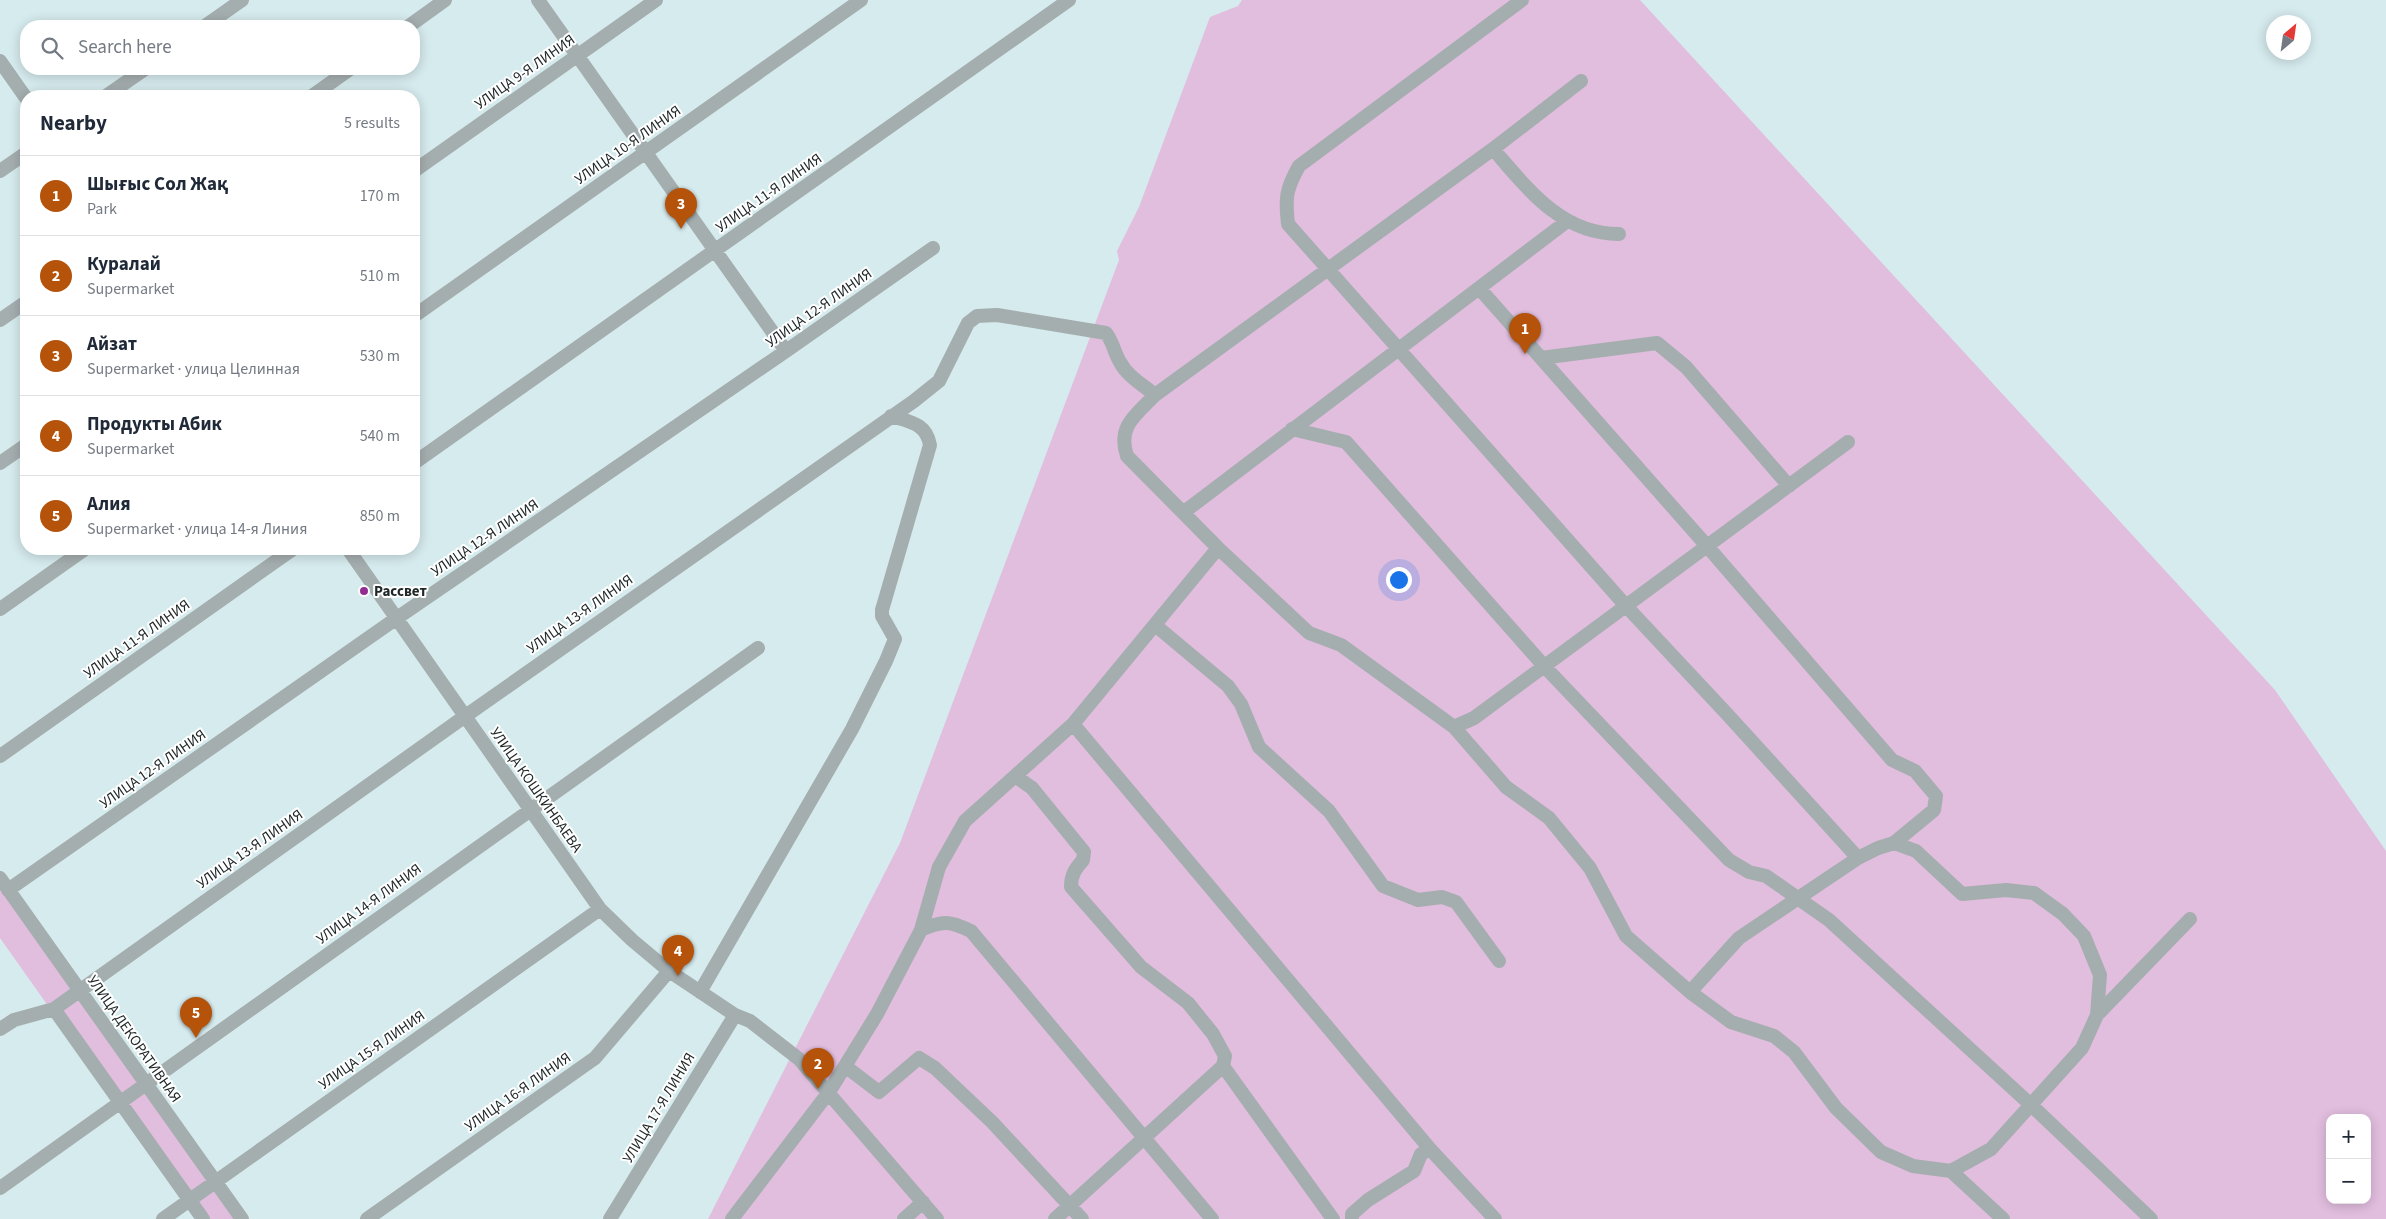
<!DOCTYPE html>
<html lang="en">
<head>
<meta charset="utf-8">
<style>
  body { margin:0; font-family:"Source Sans 3",sans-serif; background:#f6f6f7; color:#1f2937 }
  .controls { position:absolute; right:15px; bottom:15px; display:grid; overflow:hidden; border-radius:10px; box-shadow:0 2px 12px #0003 }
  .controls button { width:45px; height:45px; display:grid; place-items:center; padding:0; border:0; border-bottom:1px solid #e0e1e3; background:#fff; color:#1f2937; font:25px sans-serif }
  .compass { position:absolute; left:2266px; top:15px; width:45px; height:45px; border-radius:50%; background:#fff; box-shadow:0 2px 12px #0003; rotate:29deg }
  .you { position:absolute; left:1398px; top:579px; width:18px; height:18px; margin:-12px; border:4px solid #fff; border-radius:50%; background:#1a73e8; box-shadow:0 0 0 8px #1a73e833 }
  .badge { display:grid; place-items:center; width:32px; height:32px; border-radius:50%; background:#b45309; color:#fff; font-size:16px; font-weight:700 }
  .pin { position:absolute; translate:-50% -41px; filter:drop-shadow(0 1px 2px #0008) }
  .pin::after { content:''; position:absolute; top:26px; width:18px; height:15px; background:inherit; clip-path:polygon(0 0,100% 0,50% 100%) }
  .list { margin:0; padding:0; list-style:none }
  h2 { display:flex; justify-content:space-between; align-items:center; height:65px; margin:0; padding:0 20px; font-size:21px }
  h2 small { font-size:16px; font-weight:400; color:#747a83 }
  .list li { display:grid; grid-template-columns:32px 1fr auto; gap:15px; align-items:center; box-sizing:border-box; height:80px; padding:0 20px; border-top:1px solid #e0e1e3 }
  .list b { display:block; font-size:19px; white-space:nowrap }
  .list p { margin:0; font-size:16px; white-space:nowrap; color:#747a83 }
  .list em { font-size:16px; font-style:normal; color:#747a83 }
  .icon { flex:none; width:28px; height:28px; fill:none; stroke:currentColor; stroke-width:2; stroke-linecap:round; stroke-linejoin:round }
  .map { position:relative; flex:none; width:2386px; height:1219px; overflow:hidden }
  .search { position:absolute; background:#fff; box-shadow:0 2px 12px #0003; left:20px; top:20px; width:400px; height:55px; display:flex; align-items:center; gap:12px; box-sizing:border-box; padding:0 18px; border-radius:20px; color:#747a83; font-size:19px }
  .panel { position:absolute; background:#fff; box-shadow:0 2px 12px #0003; left:20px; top:90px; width:400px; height:465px; border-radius:20px }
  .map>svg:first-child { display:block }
  .green { fill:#e1bdde; fill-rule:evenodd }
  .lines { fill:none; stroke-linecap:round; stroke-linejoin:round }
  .minor { stroke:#a5aeaf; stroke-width:14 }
  .poi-dot { fill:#942d92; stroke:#fff; stroke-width:2 }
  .labels { text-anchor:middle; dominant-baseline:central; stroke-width:4; stroke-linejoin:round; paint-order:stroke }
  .street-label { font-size:15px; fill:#1e2627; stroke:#fff }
  .poi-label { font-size:15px; font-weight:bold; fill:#1e2627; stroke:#fff; text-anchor:start }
</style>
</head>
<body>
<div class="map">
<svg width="2386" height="1219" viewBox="0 0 2386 1219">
  <rect width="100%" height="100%" fill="#d6ebee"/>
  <path class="green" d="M1242,0H1640L2275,690L2386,851V1219H708L900,843L1119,260L1117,251L1139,207L1210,17L1238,6ZM2330,1118H2367V1200H2330Z
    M0,885L238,1219H199L0,938Z"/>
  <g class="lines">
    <path class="minor" d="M538,0L786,351
      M1522,0L1299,166C1286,189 1285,198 1288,224L1626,606L1727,714L1858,858
      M205,26L242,0
      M409,26L445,0
      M0,61L26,98
      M1581,81L1493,149L1155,395C1136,415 1117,426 1127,456L1218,548L1309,633L1341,645L1454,727L1506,787L1549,818L1590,868L1626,936L1690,992L1731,1022L1774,1036L1794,1052L1836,1108L1881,1152L1913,1166L1951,1171L2003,1219
      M106,96L145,69
      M312,96L350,69
      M1493,149C1528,189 1561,234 1619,234
      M0,171L26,153
      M414,171L656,0
      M1479,288L1707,546L1892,760L1915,771L1936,796L1934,810L1894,843L1878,848L1858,858L1739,938L1690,992
      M414,316L861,0
      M0,320L26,302
      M1541,358L1657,343L1686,367L1789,486
      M1292,429L1346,442L1544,666L1729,860L1749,872L1766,876L1829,920L2030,1104L2151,1219
      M0,463L26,445
      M414,463L1069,0
      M1184,512L1566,222
      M348,549L600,909L632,940L669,971L735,1015L750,1021L799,1059L937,1219
      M0,609L85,549
      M1155,625L1228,686L1241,704L1259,747L1329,811L1383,886L1418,900L1442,897L1456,902L1499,961
      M1073,724L1430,1149L1495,1219
      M1454,727L1474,718L1848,442
      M0,756L293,549
      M1015,776L1032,788L1084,852L1083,860C1075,869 1071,875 1071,887L1141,967L1188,1003L1213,1034L1225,1056L1223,1066L1333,1219
      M1894,843L1916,851L1962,894L2006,890L2034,893L2063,914L2084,936L2100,975L2097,1015L2082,1048L1991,1149L1951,1171
      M0,878L242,1219
      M8,890L397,618L786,351L933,248
      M921,930C943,920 950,921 971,931L1212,1219
      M700,992L852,729L886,661L895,639L882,616V610L930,445C926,423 910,422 891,416
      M54,1009L203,1219
      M2097,1015L2190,919
      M0,1029L14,1020L54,1009L464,717L914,401L939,381L968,323L977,316L997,315L1106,333C1113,342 1114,352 1120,362C1127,376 1143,385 1155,395
      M845,1066L879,1092L919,1058L935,1068L992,1122L1082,1219
      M0,1188L758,648
      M163,1219L600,909
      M367,1219L595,1058L669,971
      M610,1219L735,1015
      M732,1219L829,1092L877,1014L921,930L939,867L965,821L1073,724L1218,548
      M904,1219L923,1202
      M1055,1219L1223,1066
      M1352,1219V1214L1368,1200L1414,1171L1421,1154L1430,1149"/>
  </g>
  <circle class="poi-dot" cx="364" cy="591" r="5"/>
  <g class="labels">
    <g class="street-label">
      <text transform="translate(525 72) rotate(-35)">УЛИЦА 9-Я ЛИНИЯ</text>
      <text transform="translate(628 145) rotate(-35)">УЛИЦА 10-Я ЛИНИЯ</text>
      <text transform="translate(769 193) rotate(-35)">УЛИЦА 11-Я ЛИНИЯ</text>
      <text transform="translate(819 308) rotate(-35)">УЛИЦА 12-Я ЛИНИЯ</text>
      <text transform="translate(485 538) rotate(-34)">УЛИЦА 12-Я ЛИНИЯ</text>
      <text transform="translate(580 614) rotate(-35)">УЛИЦА 13-Я ЛИНИЯ</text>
      <text transform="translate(137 639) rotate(-35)">УЛИЦА 11-Я ЛИНИЯ</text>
      <text transform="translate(153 769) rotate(-35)">УЛИЦА 12-Я ЛИНИЯ</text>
      <text transform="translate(536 790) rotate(55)">УЛИЦА КОШКИНБАЕВА</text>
      <text transform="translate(250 849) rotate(-35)">УЛИЦА 13-Я ЛИНИЯ</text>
      <text transform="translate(369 904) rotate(-36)">УЛИЦА 14-Я ЛИНИЯ</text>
      <text transform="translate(134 1039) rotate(55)">УЛИЦА ДЕКОРАТИВНАЯ</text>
      <text transform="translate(372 1050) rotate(-35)">УЛИЦА 15-Я ЛИНИЯ</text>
      <text transform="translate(518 1092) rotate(-35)">УЛИЦА 16-Я ЛИНИЯ</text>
      <text transform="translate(659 1108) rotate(-59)">УЛИЦА 17-Я ЛИНИЯ</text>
    </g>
    <g class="poi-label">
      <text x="374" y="591">Рассвет</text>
    </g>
  </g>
</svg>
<div class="controls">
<button>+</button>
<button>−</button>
</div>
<svg class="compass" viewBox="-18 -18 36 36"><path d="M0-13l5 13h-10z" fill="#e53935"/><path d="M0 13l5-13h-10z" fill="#747a83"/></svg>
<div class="you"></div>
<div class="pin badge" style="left:1525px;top:354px">1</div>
<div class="pin badge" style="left:818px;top:1089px">2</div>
<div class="pin badge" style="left:681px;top:229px">3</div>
<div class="pin badge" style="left:678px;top:976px">4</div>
<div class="pin badge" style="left:196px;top:1038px">5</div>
<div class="search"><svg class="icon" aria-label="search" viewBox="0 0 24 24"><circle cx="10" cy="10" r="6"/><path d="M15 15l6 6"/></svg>Search here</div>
<section class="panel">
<h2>Nearby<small>5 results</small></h2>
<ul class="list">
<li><span class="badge">1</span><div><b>Шығыс Сол Жақ</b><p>Park</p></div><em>170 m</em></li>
<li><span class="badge">2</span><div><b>Куралай</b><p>Supermarket</p></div><em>510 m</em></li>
<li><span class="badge">3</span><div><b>Айзат</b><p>Supermarket · улица Целинная</p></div><em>530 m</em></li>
<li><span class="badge">4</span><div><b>Продукты Абик</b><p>Supermarket</p></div><em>540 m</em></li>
<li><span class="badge">5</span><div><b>Алия</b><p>Supermarket · улица 14-я Линия</p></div><em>850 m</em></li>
</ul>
</section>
</div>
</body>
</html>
